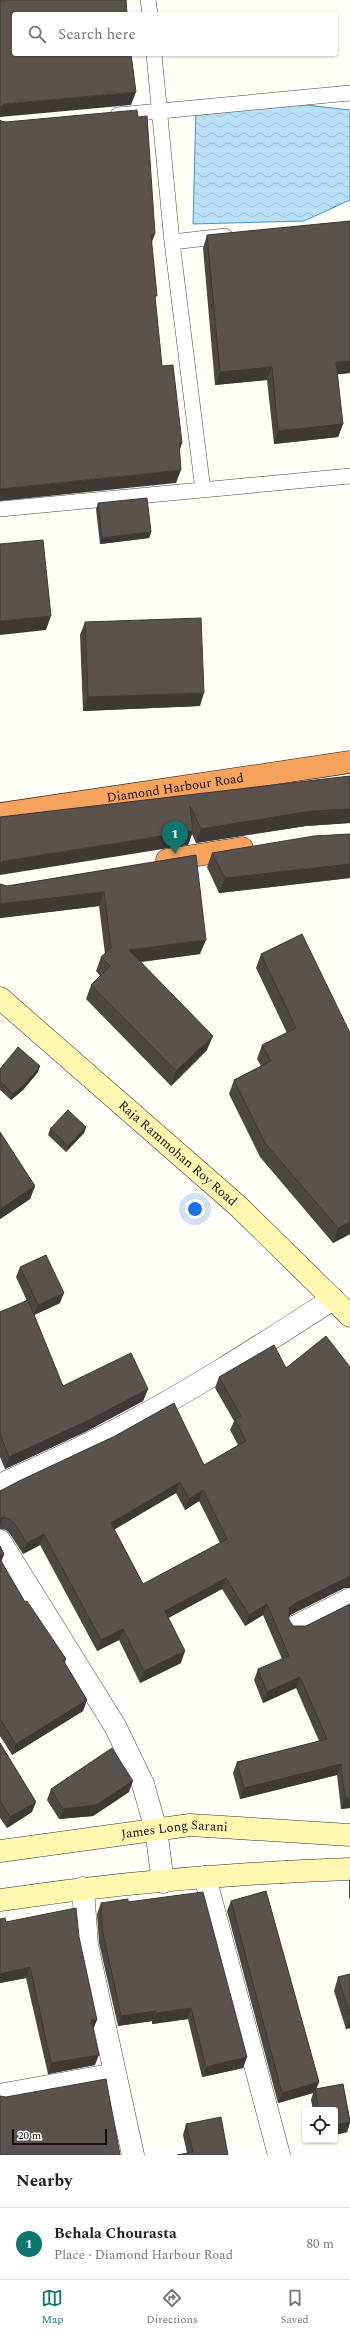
<!DOCTYPE html>
<html lang="en">
<head>
<meta charset="utf-8">
<style>
  body { margin:0; font-family:Spectral,serif; background:#f2f2f2; color:#202124 }
  .controls { position:absolute; right:12px; bottom:12px; display:grid; overflow:hidden; border-radius:4px; box-shadow:0 1px 3px #0004 }
  .controls button { width:36px; height:36px; display:grid; place-items:center; padding:0; border:0; border-bottom:1px solid #e0e0e0; background:#fff; color:#202124; font:20px sans-serif }
  .scale { position:absolute; left:12px; bottom:10px; width:95px; box-sizing:border-box; padding-left:4px; border:2px solid #111; border-top:0; font-size:11px; line-height:14px; white-space:nowrap; color:#111; -webkit-text-stroke:3px #fff; paint-order:stroke }
  .you { position:absolute; left:195px; top:1209px; width:14px; height:14px; margin:-10px; border:3px solid #fff; border-radius:50%; background:#1a73e8; box-shadow:0 0 0 6px #1a73e833 }
  .badge { display:grid; place-items:center; width:26px; height:26px; border-radius:50%; background:#0f766e; color:#fff; font-size:13px; font-weight:700 }
  .pin { position:absolute; translate:-50% -33px; filter:drop-shadow(0 1px 2px #0008) }
  .pin::after { content:''; position:absolute; top:21px; width:14px; height:12px; background:inherit; clip-path:polygon(0 0,100% 0,50% 100%) }
  .list { margin:0; padding:0; list-style:none }
  h2 { display:flex; justify-content:space-between; align-items:center; height:52px; margin:0; padding:0 16px; font-size:17px }
  h2 small { font-size:13px; font-weight:400; color:#757577 }
  .list li { display:grid; grid-template-columns:26px 1fr auto; gap:12px; align-items:center; box-sizing:border-box; height:72px; padding:0 16px; border-top:1px solid #e0e0e0 }
  .list b { display:block; font-size:15px; white-space:nowrap }
  .list p { margin:0; font-size:13px; white-space:nowrap; color:#757577 }
  .list em { font-size:13px; font-style:normal; color:#757577 }
  .icon { flex:none; width:22px; height:22px; fill:none; stroke:currentColor; stroke-width:2; stroke-linecap:round; stroke-linejoin:round }
  .map { position:relative; flex:none; width:350px; height:2155px; overflow:hidden }
  .search { position:absolute; background:#fff; box-shadow:0 1px 3px #0004; left:12px; right:12px; top:12px; height:44px; display:flex; align-items:center; gap:10px; box-sizing:border-box; padding:0 14px; border-radius:4px; color:#757577; font-size:15px }
  .sheet { height:124px; background:#fff }
  nav { display:flex; justify-content:space-around; align-items:center; box-sizing:border-box; height:56px; border-top:1px solid #e0e0e0; background:#fff; font-size:11px; color:#757577 }
  nav a { display:grid; justify-items:center; gap:2px }
  nav .on { color:#0f766e }
  .map>svg:first-child { display:block }
  .water { fill:url(#water-waves); stroke:#3f96cf }
  .lines { fill:none; stroke-linecap:round; stroke-linejoin:round }
  .lane-casing { stroke:#444; stroke-width:16 }
  .street-casing { stroke:#444; stroke-width:23 }
  .secondary-casing { stroke:#333; stroke-width:23 }
  .highway-casing { stroke:#222; stroke-width:23 }
  .lane { stroke:#fff; stroke-width:15 }
  .street { stroke:#fff; stroke-width:22 }
  .secondary { stroke:#fff6b0; stroke-width:22 }
  .highway { stroke:#f5a25d; stroke-width:22 }
  .wall { fill:#4d4742; fill-rule:evenodd }
  .shaded-wall { fill:#3f3936 }
  .building { fill:#5a524d; stroke:#3f3936; fill-rule:evenodd }
  .labels { text-anchor:middle; dominant-baseline:central; stroke-width:4; stroke-linejoin:round; paint-order:stroke }
  .street-label { font-size:13px; fill:#111; stroke:#fff }
</style>
</head>
<body>
<div class="map">
<svg width="350" height="2155" viewBox="0 0 350 2155">
  <defs>
    <pattern id="water-waves" width="16" height="10" patternUnits="userSpaceOnUse"><rect width="16" height="10" fill="#b9e0f7"/><path d="M0 5q4-4 8 0t8 0" fill="none" stroke="#9ebfd3"/></pattern>
  </defs>
  <rect width="100%" height="100%" fill="#fffdf5"/>
  <path class="water" d="M280,102L350,110V200L304,221L193,224L196,106Z"/>
  <g class="lines">
    <defs>
      <path id="lane" d="M148,0L150,14
        M154,54L172,242L203,490
        M118,115L350,93
        M172,242L225,236
        M0,509L350,476"/>
      <path id="street" d="M0,1485C40,1466 81,1449 120,1428C194,1389 263,1344 333,1299
        M0,1541L115,1726L143,1784L156,1830L163,1882
        M296,1626L350,1599
        M205,1877L279,2155
        M83,1888L87,1945L133,2155
        M0,2095L115,2074"/>
      <g id="secondary">
        <path id="s1" d="M0,998L238,1206L350,1316"/>
        <path id="s2" d="M0,1851L190,1825L350,1835"/>
        <path d="M0,1900C116,1883 233,1873 350,1869"/>
      </g>
      <g id="highway">
        <path id="s3" d="M0,814L350,762"/>
        <path d="M167,860L242,848"/>
      </g>
    </defs>
    <use href="#lane" class="lane-casing"/>
    <use href="#street" class="street-casing"/>
    <use href="#secondary" class="secondary-casing"/>
    <use href="#highway" class="highway-casing"/>
    <use href="#lane" class="lane"/>
    <use href="#street" class="street"/>
    <use href="#secondary" class="secondary"/>
    <use href="#highway" class="highway"/>
  </g>
  <path class="wall" d="M350,221V373L337,374L343,424L338,437L274,444L267,380L215,385L203,248L207,235Z
    M98,503L151,532L149,538L100,544L96,509Z
    M85,622L200,706L83,711L80,635Z
    M350,776V823L306,826L196,843L192,834L188,845L0,817Z
    M350,834V878L219,893L207,867L212,853Z
    M196,855L200,954L141,962L207,1050L171,1086L86,999L91,985L100,976L96,971L101,957L105,954L99,906L0,918V884L7,886Z
    M261,954L350,1033V1234L333,1243L260,1157L229,1094L234,1080L261,1066L257,1059L262,1045L287,1033L256,968Z
    M0,1069L38,1072L23,1090L11,1100L0,1090Z
    M86,1127L84,1133L66,1152L48,1135L50,1129Z
    M0,1132L35,1186L30,1199L0,1219Z
    M20,1267L60,1303L34,1315L63,1386L148,1389L143,1401L85,1432L5,1469L0,1457V1312L27,1301L16,1277Z
    M350,1367V1588H344L290,1615L289,1616V1620L293,1626H306L350,1604V1808L341,1809L337,1775L240,1799L233,1773L237,1762L319,1741L296,1688L263,1703L254,1680L258,1669L282,1659L263,1615L245,1626L222,1589L168,1618L181,1663L140,1683L119,1640L97,1651L40,1545L23,1554L10,1534L6,1530L0,1529V1491L204,1465L238,1445L230,1430L234,1421L215,1388L219,1377L286,1368ZM176,1493L185,1510L199,1501L220,1543L143,1584L114,1529Z
    M0,1546L4,1554L1,1562L25,1602L66,1659L65,1663L87,1700L83,1711L12,1755L0,1736Z
    M0,1743L32,1812L7,1828L0,1818Z
    M51,1789L129,1792L93,1816L59,1819L47,1800Z
    M350,1878V1898H349V1882Z
    M266,1891L319,2082L316,2089L343,2084L350,2119V2123L347,2132L335,2135V2110H313L311,2100L313,2093L278,2103L227,1911L231,1901Z
    M128,1902L247,2057L243,2068L202,2077L188,2019L152,2024V2021L118,2026L99,1943L97,1914L101,1903Z
    M0,1919L6,1922L79,1937L93,2029L95,2065L48,2074L26,1978L0,1983Z
    M350,1974V2028L346,2029L334,1991L338,1977Z
    M186,2124L228,2155L187,2153L183,2135Z"/>
  <path class="shaded-wall" d="M136,92L131,105L0,117V107L4,104Z
    M155,234L150,247L151,235Z
    M350,361V373L331,375L336,362Z
    M272,367L267,380L215,385L220,372Z
    M343,424L338,437L274,444L278,431Z
    M179,443H182L178,456Z
    M181,470L176,483L0,501V489Z
    M151,532L149,538L100,544L102,538Z
    M51,616L46,630L0,635V621Z
    M204,693L200,706L83,711L88,697Z
    M350,809V823L306,826L196,843L201,829L311,811Z
    M193,831L188,845L0,875V863L3,861Z
    M350,864V878L219,893L225,878Z
    M104,892L99,906L0,918V904Z
    M206,940L200,954L124,964L129,950Z
    M213,1036L207,1050L171,1086L176,1071Z
    M40,1066L38,1072L23,1090L11,1100L13,1094Z
    M86,1127L84,1133L66,1152L68,1146Z
    M35,1186L30,1199L0,1219V1212L2,1208Z
    M350,1222V1234L333,1243L338,1228Z
    M64,1293L60,1303L34,1315L38,1305Z
    M148,1389L143,1401L85,1432L5,1469L9,1457Z
    M180,1482L176,1493L107,1534L111,1523Z
    M203,1490L199,1501L185,1510L189,1499Z
    M3,1517L0,1526V1519Z
    M44,1534L40,1545L23,1554L27,1543Z
    M4,1554L0,1565V1556Z
    M348,1577H350V1588H344L290,1615L285,1619L289,1608L294,1604Z
    M226,1578L222,1589L161,1622L165,1611Z
    M267,1604L263,1615L245,1626L249,1615Z
    M123,1629L119,1640L97,1651L101,1640Z
    M185,1651L181,1663L140,1683L144,1671Z
    M300,1677L296,1688L263,1703L267,1692Z
    M87,1700L83,1711L12,1755L16,1744Z
    M341,1764L337,1775L240,1799L244,1788Z
    M133,1781L129,1792L93,1816L59,1819L63,1809Z
    M345,1798H350V1808L341,1809Z
    M36,1802L32,1812L7,1828L10,1817Z
    M30,1967L26,1978L0,1983V1974Z
    M191,2008L188,2019L152,2024L156,2013Z
    M156,2011L152,2021L118,2026L121,2016Z
    M350,2018V2028L346,2029Z
    M91,2020H97L93,2030Z
    M99,2055L95,2065L48,2074L51,2063Z
    M247,2057L243,2068L202,2077L206,2067Z
    M319,2082L315,2092V2089L313,2093L278,2103L282,2093Z
    M350,2122L347,2132L335,2135V2125Z"/>
  <path class="building" d="M0,0H126L127,14H14V54H131L136,92L4,104L0,107Z
    M137,110L138,117L147,116L155,234L151,235L157,296H155L162,366L173,365L182,443H179L181,470L0,489V120L1,121L6,122Z
    M350,221V361L336,362L343,424L278,431L272,367L220,372L207,235Z
    M147,498L151,532L102,538L98,503Z
    M43,540L51,616L0,621V544Z
    M201,618L204,693L88,697L85,622Z
    M350,776V809L311,811L201,829L190,806L193,831L3,861L0,863V817Z
    M350,834V864L225,878L212,853L314,836Z
    M196,855L206,940L129,950L213,1036L176,1071L91,985L110,966L101,957L111,948L104,892L0,904V884L7,886Z
    M302,934L350,1033V1222L338,1228L265,1143L234,1080L271,1061L262,1045L296,1028L261,954Z
    M18,1047L40,1066L25,1084L13,1094L0,1081V1069Z
    M68,1110L86,1127L68,1146L50,1129Z
    M0,1132L35,1186L2,1208L0,1205Z
    M46,1255L64,1293L38,1305L20,1267Z
    M28,1300L63,1386L131,1353L148,1389L89,1420L9,1457L0,1434V1312Z
    M326,1336L350,1367V1577H348L294,1604L289,1608V1620L293,1626H306L350,1604V1798H345L341,1764L244,1788L237,1762L327,1739L300,1677L267,1692L258,1669L289,1656L267,1604L249,1615L226,1578L165,1611L185,1651L144,1671L123,1629L101,1640L44,1534L27,1543L14,1523L10,1519L3,1517L0,1519V1491L19,1481L115,1436L174,1403L204,1465L246,1441L235,1419L241,1416L219,1377L274,1345L286,1368ZM180,1482L189,1499L203,1490L227,1539L143,1584L111,1523Z
    M0,1546L4,1554L0,1556Z
    M0,1559L25,1602L27,1601L66,1659L63,1660L87,1700L16,1744L0,1719Z
    M0,1743L36,1802L10,1817L0,1801Z
    M112,1748L133,1781L96,1805L63,1809L51,1789Z
    M266,1891L319,2082L282,2093L231,1901Z
    M203,1892L247,2057L206,2067L191,2008L156,2013V2011L121,2016L103,1933L101,1903L128,1899V1902Z
    M76,1908L79,1937L97,2020H91L99,2055L51,2063L30,1967L0,1974V1919L5,1918L6,1922Z
    M350,1974V2015L338,1977Z
    M106,2079L120,2155H0V2096L6,2097Z
    M343,2084L350,2122L335,2125V2110H319L315,2089Z
    M221,2117L228,2155H177L193,2152L186,2124Z"/>
  <g class="labels">
    <g class="street-label">
      <text stroke="none"><textPath href="#s3" startOffset="177">Diamond Harbour Road</textPath></text>
      <text stroke="none"><textPath href="#s1" startOffset="236">Raja Rammohan Roy Road</textPath></text>
      <text stroke="none"><textPath href="#s2" startOffset="176">James Long Sarani</textPath></text>
    </g>
  </g>
</svg>
<div class="controls">
<button><svg class="icon" aria-label="locate" viewBox="0 0 24 24"><circle cx="12" cy="12" r="6"/><path d="M12 2v4M12 18v4M2 12h4M18 12h4"/></svg></button>
</div>
<div class="scale">20 m</div>
<div class="you"></div>
<div class="pin badge" style="left:175px;top:854px">1</div>
<div class="search"><svg class="icon" aria-label="search" viewBox="0 0 24 24"><circle cx="10" cy="10" r="6"/><path d="M15 15l6 6"/></svg>Search here</div>
</div>
<section class="sheet">
<h2>Nearby<small></small></h2>
<ul class="list">
<li><span class="badge">1</span><div><b>Behala Chourasta</b><p>Place · Diamond Harbour Road</p></div><em>80 m</em></li>
</ul>
</section>
<nav>
<a class="on"><svg class="icon" aria-label="map" viewBox="0 0 24 24"><path d="M3 6l6-2 6 2 6-2v14l-6 2-6-2-6 2zM9 4v14M15 6v14"/></svg>Map</a>
<a><svg class="icon" aria-label="directions" viewBox="0 0 24 24"><path d="M12 3l9 9-9 9-9-9zM9 14v-3h6M13 9l2 2-2 2"/></svg>Directions</a>
<a><svg class="icon" aria-label="saved" viewBox="0 0 24 24"><path d="M7 4h10v16l-5-4-5 4z"/></svg>Saved</a>
</nav>
</body>
</html>
